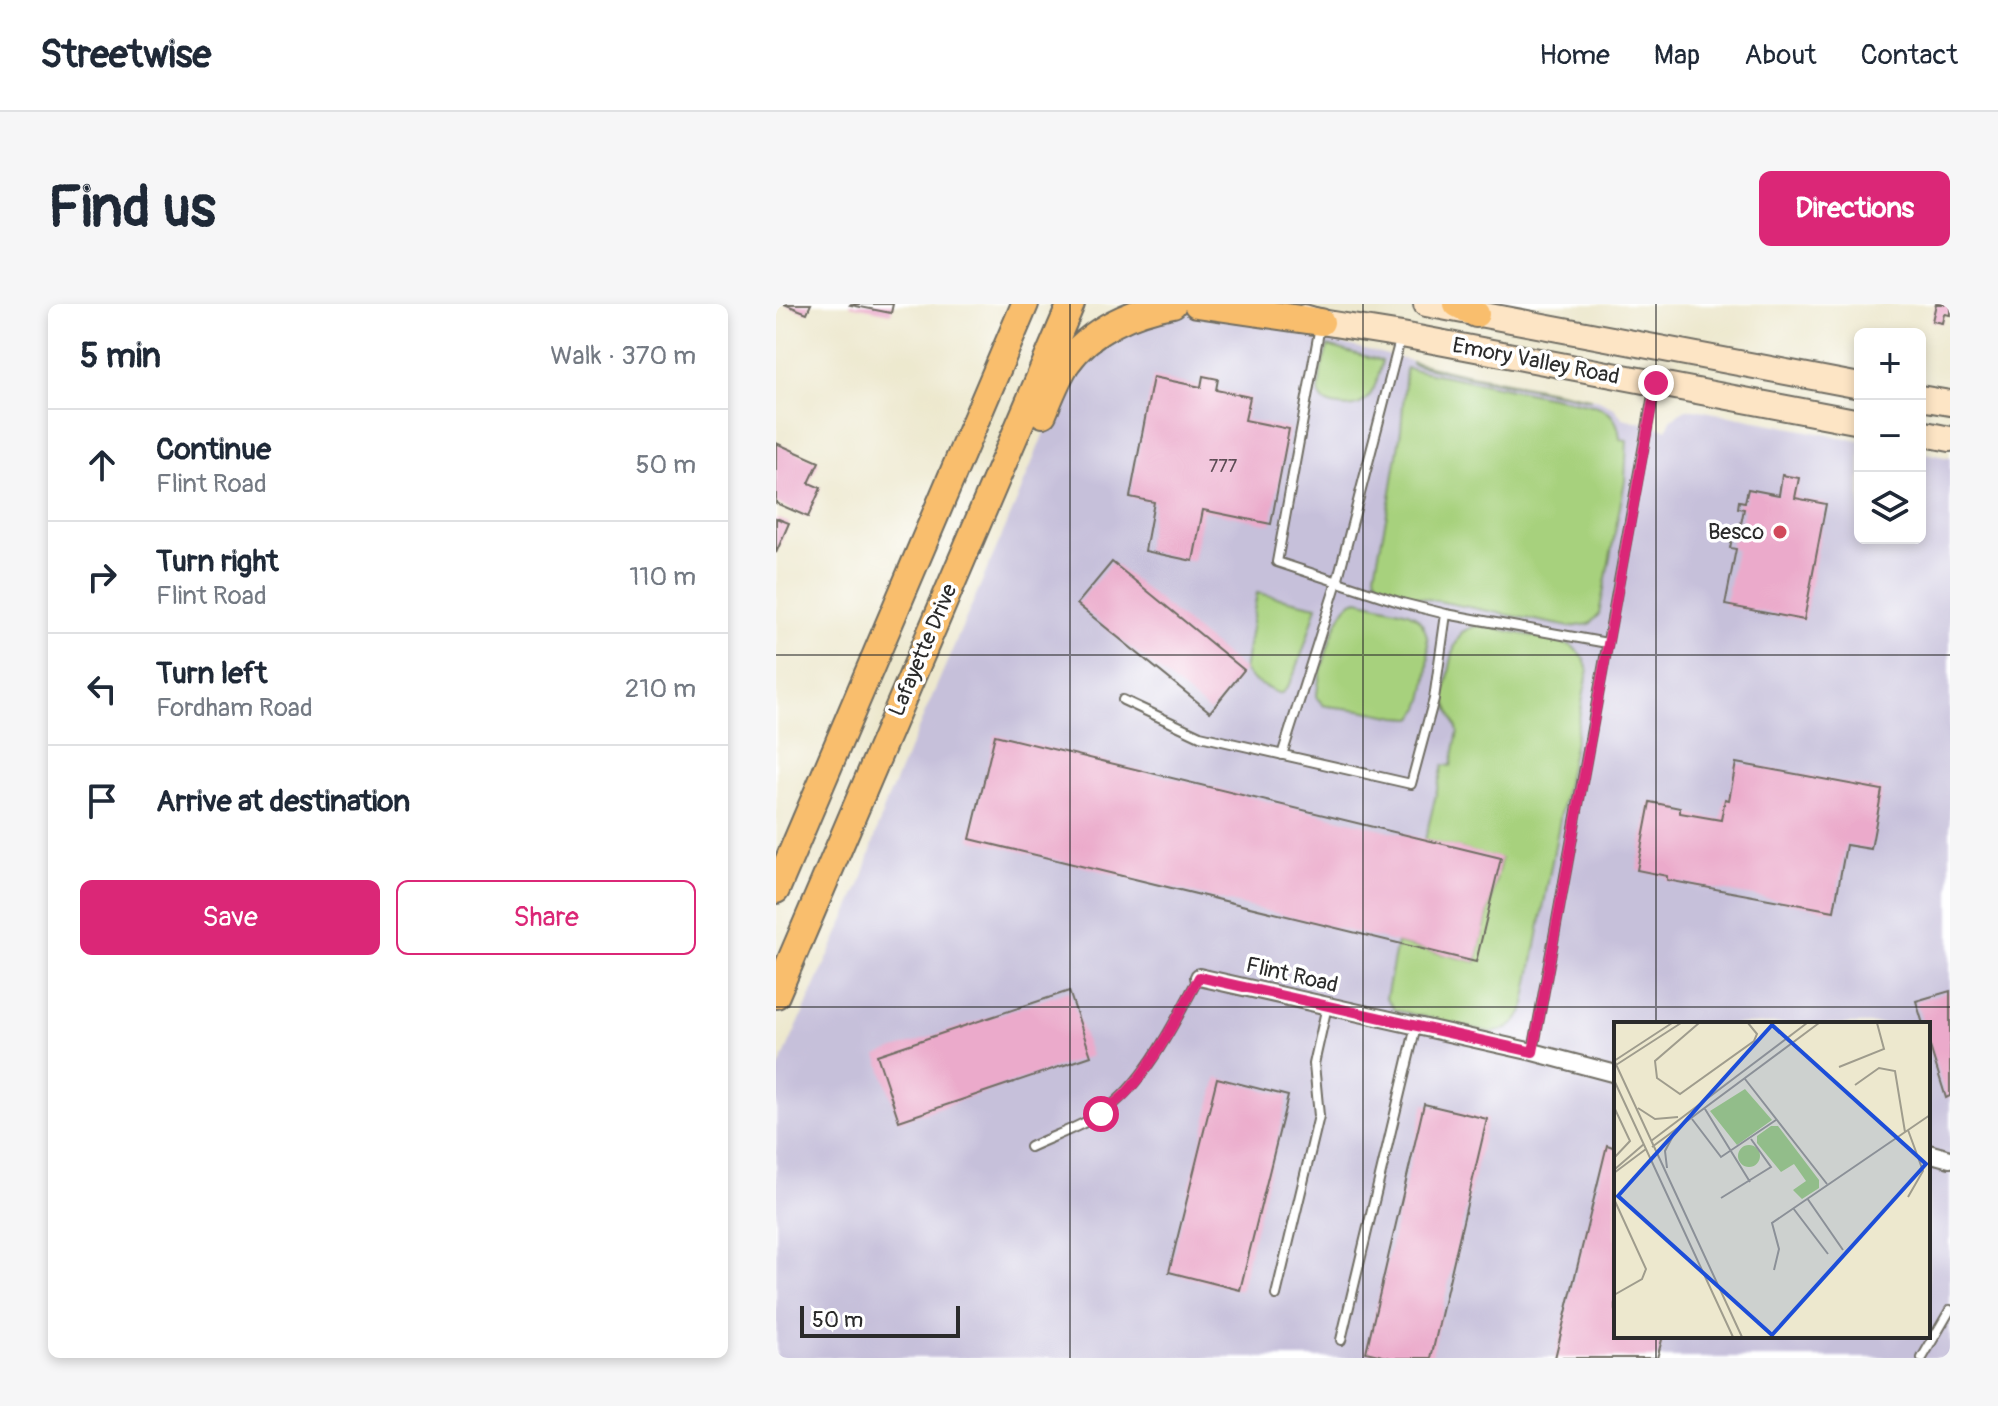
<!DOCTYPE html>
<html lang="en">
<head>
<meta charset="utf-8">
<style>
  body { margin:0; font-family:Pangolin,sans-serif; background:#f6f6f7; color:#1f2937 }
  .controls { position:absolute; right:24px; top:24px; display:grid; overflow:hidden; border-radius:12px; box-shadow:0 4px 12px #0003 }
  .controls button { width:72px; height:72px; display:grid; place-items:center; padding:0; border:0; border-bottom:2px solid #e0e1e3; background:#fff; color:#1f2937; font:40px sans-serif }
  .scale { position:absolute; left:24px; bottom:20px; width:160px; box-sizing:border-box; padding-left:8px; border:4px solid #2b2b2b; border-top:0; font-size:22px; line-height:28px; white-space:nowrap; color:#2b2b2b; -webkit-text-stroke:6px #fff; paint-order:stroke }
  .stop { position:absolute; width:24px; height:24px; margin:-18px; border:6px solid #db2777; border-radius:50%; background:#fff }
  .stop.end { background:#db2777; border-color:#fff; box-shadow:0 2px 8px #0008 }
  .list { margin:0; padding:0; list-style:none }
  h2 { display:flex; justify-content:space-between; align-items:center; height:104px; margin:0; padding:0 32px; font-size:34px }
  h2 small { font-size:26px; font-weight:400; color:#747a83 }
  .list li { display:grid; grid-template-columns:52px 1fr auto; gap:24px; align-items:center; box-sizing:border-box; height:112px; padding:0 32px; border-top:2px solid #e0e1e3 }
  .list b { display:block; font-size:30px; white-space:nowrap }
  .list p { margin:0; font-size:26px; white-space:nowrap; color:#747a83 }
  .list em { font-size:26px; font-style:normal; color:#747a83 }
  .actions { display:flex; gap:16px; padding:24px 32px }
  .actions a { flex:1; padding:18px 0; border:2px solid #db2777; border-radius:12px; text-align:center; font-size:28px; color:#db2777 }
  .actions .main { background:#db2777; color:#fff }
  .icon { flex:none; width:44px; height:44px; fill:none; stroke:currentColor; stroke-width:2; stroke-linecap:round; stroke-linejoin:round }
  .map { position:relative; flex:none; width:1174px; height:1054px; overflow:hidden; border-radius:12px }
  header { display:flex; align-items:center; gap:48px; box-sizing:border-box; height:112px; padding:0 40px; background:#fff; border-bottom:2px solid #e0e1e3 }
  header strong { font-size:38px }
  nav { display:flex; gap:44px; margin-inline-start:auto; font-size:28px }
  .intro { display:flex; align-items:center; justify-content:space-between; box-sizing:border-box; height:192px; padding:0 48px }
  h1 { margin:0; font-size:56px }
  .button { padding:20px 36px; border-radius:12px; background:#db2777; color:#fff; font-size:28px; font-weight:700 }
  main { display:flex; gap:48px; padding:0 48px }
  aside { flex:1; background:#fff; border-radius:12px; box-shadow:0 4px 12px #0003 }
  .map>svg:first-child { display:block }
  .industrial { fill:#c6c0da; fill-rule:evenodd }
  .green { fill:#a7d17d; stroke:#697e54; stroke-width:2 }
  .building { fill:#ebaacb }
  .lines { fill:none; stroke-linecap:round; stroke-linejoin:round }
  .lane-casing { stroke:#6f6d64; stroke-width:12 }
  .street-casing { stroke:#6f6d64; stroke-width:20 }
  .secondary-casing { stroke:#6f6d64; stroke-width:28 }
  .primary-casing { stroke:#6f6d64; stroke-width:30 }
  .lane { stroke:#fff; stroke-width:8 }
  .street { stroke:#fff; stroke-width:16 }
  .secondary { stroke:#fde5c5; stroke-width:24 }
  .primary { stroke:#f9be6d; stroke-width:26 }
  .route { stroke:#db2777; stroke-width:10 }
  .grid { fill:none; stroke:#2b2b2b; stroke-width:2; stroke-opacity:0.55 }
  .poi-dot { fill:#d1495b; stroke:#fff; stroke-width:3 }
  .labels { text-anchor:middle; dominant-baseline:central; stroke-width:7; stroke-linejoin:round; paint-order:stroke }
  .number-label { font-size:18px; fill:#5b4b53 }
  .street-label { font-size:22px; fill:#2b2b2b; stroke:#fff }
  .poi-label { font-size:22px; fill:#2b2b2b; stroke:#fff; text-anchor:end }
  .inset-road { fill:none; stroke:#9f9c8d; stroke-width:2 }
  .view { fill:#1d4ed8; fill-opacity:0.15; stroke:#1d4ed8; stroke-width:4 }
  .inset-edge { fill:none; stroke:#2b2b2b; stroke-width:4 }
</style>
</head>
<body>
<header>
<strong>Streetwise</strong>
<nav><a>Home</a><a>Map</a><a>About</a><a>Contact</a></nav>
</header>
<div class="intro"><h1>Find us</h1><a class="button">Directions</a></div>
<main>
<aside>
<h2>5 min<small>Walk · 370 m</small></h2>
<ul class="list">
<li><svg class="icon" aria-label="ahead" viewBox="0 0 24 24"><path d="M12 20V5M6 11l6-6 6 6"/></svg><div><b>Continue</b><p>Flint Road</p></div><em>50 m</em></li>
<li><svg class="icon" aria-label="right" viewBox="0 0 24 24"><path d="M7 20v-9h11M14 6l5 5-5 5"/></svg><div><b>Turn right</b><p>Flint Road</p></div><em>110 m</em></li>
<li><svg class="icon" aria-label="left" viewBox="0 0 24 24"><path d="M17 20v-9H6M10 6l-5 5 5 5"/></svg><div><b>Turn left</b><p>Fordham Road</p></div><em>210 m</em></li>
<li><svg class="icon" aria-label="arrive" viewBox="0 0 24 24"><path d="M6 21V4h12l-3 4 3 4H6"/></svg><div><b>Arrive at destination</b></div></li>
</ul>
<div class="actions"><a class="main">Save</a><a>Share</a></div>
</aside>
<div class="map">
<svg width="1174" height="1054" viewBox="0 0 1174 1054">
  <rect width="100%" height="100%" fill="#fff"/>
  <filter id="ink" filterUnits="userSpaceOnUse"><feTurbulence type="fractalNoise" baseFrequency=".0125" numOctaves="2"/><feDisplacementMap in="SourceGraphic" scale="16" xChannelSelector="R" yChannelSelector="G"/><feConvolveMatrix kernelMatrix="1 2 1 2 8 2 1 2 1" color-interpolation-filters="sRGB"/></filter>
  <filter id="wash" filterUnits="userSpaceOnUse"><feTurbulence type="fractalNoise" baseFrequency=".006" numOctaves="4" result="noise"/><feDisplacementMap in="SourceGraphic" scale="32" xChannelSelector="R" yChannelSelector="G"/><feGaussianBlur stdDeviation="1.8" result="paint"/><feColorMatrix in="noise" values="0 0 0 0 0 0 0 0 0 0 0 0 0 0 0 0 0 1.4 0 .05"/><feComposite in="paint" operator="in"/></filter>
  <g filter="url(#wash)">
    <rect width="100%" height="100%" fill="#ede8ce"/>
    <path class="industrial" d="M405,9H420L468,15L663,64L823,96L837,103L847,114L891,125L895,116L903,109L910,105H918L1084,137V234H1144V148L1174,154V1054H0V770L85,579L109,501L240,199L279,101L312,50L344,26ZM840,720H1152V1032H840Z"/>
    <path class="green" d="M552,42L606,57C601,81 594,108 563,102C553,101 547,99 543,89L545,66Z
      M636,58L684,69L814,94V95L684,71L636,60Z
      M630,64L821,102C837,108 843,119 844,135L851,136L849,177L823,310L814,320L794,323L626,290L609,284L600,274L599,269L614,194L625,126Z
      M481,289L541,302C536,317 518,385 505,389C500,390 497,387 493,385C483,381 474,375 468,366Z
      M582,296L632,308C640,312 646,318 649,326C656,345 652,401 637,414L621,413L585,406L551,402L547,401L541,394C541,374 558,317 571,302C576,297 576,298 582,296Z
      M703,321L776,336L796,342L808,354L812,367L748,705L740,718L734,723L717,729L619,706L610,694L621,639L700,658L725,555L649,536L667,461L675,462L682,427L668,393L678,344L682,335L686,328L694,324Z"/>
    <g id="blocks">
      <path class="building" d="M8,0H35L31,9Z
        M75,0H117L115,9L74,1Z
        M1160,0H1174V11L1168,10L1166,19L1156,17Z
        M427,72L442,75L440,86L474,93L469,116L513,125L495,220L427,206L417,257L369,247L378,198L354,193L377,73L425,83Z
        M0,139L43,158L33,179L45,184L32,213L0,199Z
        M1006,171L1023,174L1019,194L1050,200L1028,316L949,301L960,245L954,244L956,234L962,235L968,205L962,204L963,197L969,198L972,185L1003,191Z
        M0,214L13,219L0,249Z
        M336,258L468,366L434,408L301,300Z
        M219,431L725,554L700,658L194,535Z
        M960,459L1106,486L1095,545L1070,541L1058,607L891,576V572L861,566L874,498L904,504V509L945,516L949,495L953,496Z
        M293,687L315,752L123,817L101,751Z
        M1174,687V792L1170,794L1152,736V720H1147L1140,697Z
        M441,774L512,792L464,986L393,968Z
        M648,800L711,815L655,1054H615L590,1048Z
        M831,841L840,844V1032H887L881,1054H779Z"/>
    </g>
  </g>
  <g filter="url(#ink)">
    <use href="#blocks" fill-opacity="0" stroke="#6f6d64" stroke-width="2"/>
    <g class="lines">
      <defs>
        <path id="lane" d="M544,22L501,258L626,299L670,310L831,339
          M347,396L424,432L635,480L658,395L670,310
          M506,451L561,278L625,32
          M757,747L879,80
          M254,843C275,833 309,821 327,808C370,778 398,719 423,673
          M500,991L543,812L538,760L551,702
          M565,1036L640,722
          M1146,1054L1174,1006"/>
        <path id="street" d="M423,673L757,748L840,770
          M1152,849L1174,855"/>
        <path id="secondary" d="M650,0L1084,82
          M528,13L545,18L626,31L1084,118
          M1144,94L1174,99
          M1144,129L1174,135"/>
        <path id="primary" d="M421,0L545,18
          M681,0L700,10
          M267,110C274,93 281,74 291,59C315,25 357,7 397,0
          M0,586L249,0
          M0,691L295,0"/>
      </defs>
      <use href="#lane" class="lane-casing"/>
      <use href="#street" class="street-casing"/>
      <use href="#secondary" class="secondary-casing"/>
      <use href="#primary" class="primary-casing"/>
      <use href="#lane" class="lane"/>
      <use href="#street" class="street"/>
      <use href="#secondary" class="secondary"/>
      <use href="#primary" class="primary"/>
    </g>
  </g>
  <g class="lines" filter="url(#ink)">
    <path class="route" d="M325,810C333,803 342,797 349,790C377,761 404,709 423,673L757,748L880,79"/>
  </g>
  <path class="grid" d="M294,0V1054M587,0V1054M880,0V720M0,351H1174M0,703H1174M880,1032V1054"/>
  <circle class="poi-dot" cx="1004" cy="228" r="8"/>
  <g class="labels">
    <g class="number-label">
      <text x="447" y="162">777</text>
    </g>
    <g class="street-label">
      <text transform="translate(760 57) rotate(11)">Emory Valley Road</text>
      <text transform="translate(147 346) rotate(-67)">Lafayette Drive</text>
      <text transform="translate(516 671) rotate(13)">Flint Road</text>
    </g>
    <g class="poi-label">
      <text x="988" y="228">Besco</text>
    </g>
  </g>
  <g transform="translate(838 718)">
    <rect width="316" height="316" fill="#ede8ce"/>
    <path d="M131,67L158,98L123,123L96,89ZM157,104H164L205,158V166L188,177L179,168L192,159L180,142L167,150L143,121V114ZM124 134a11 11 0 1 1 22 0a11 11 0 1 1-22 0Z" fill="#a7d17d"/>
    <path class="inset-road" d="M85,1L41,39L43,56L66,72L140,19L143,12L134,1M0,38L128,315M0,39L58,1M2,43L67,1M225,45L270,27L263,1M131,57L213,162M0,58L119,315M241,63L265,46L281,49L291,110M0,85L16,119L0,136M24,86L41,97L64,95M91,87L136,160M78,97L107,135L162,98M37,119L193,1M38,125L205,1M53,146L51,129L60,112M1,147L30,122M0,151L32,127M294,175L309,149L294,108M107,176L157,145L137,117M193,176L229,228M0,177L32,247L28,257L0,273M179,186L214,232M160,248L165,227L158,201L316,93"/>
    <path class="view" d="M158,3L312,142L158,313L4,174Z"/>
    <rect width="316" height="316" class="inset-edge"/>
  </g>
</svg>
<div class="controls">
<button>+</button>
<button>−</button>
<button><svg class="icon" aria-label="layers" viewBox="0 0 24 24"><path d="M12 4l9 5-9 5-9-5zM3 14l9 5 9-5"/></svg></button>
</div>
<div class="scale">50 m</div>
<div class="stop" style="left:325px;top:810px"></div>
<div class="stop end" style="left:880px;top:79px"></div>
</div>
</main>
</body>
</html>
